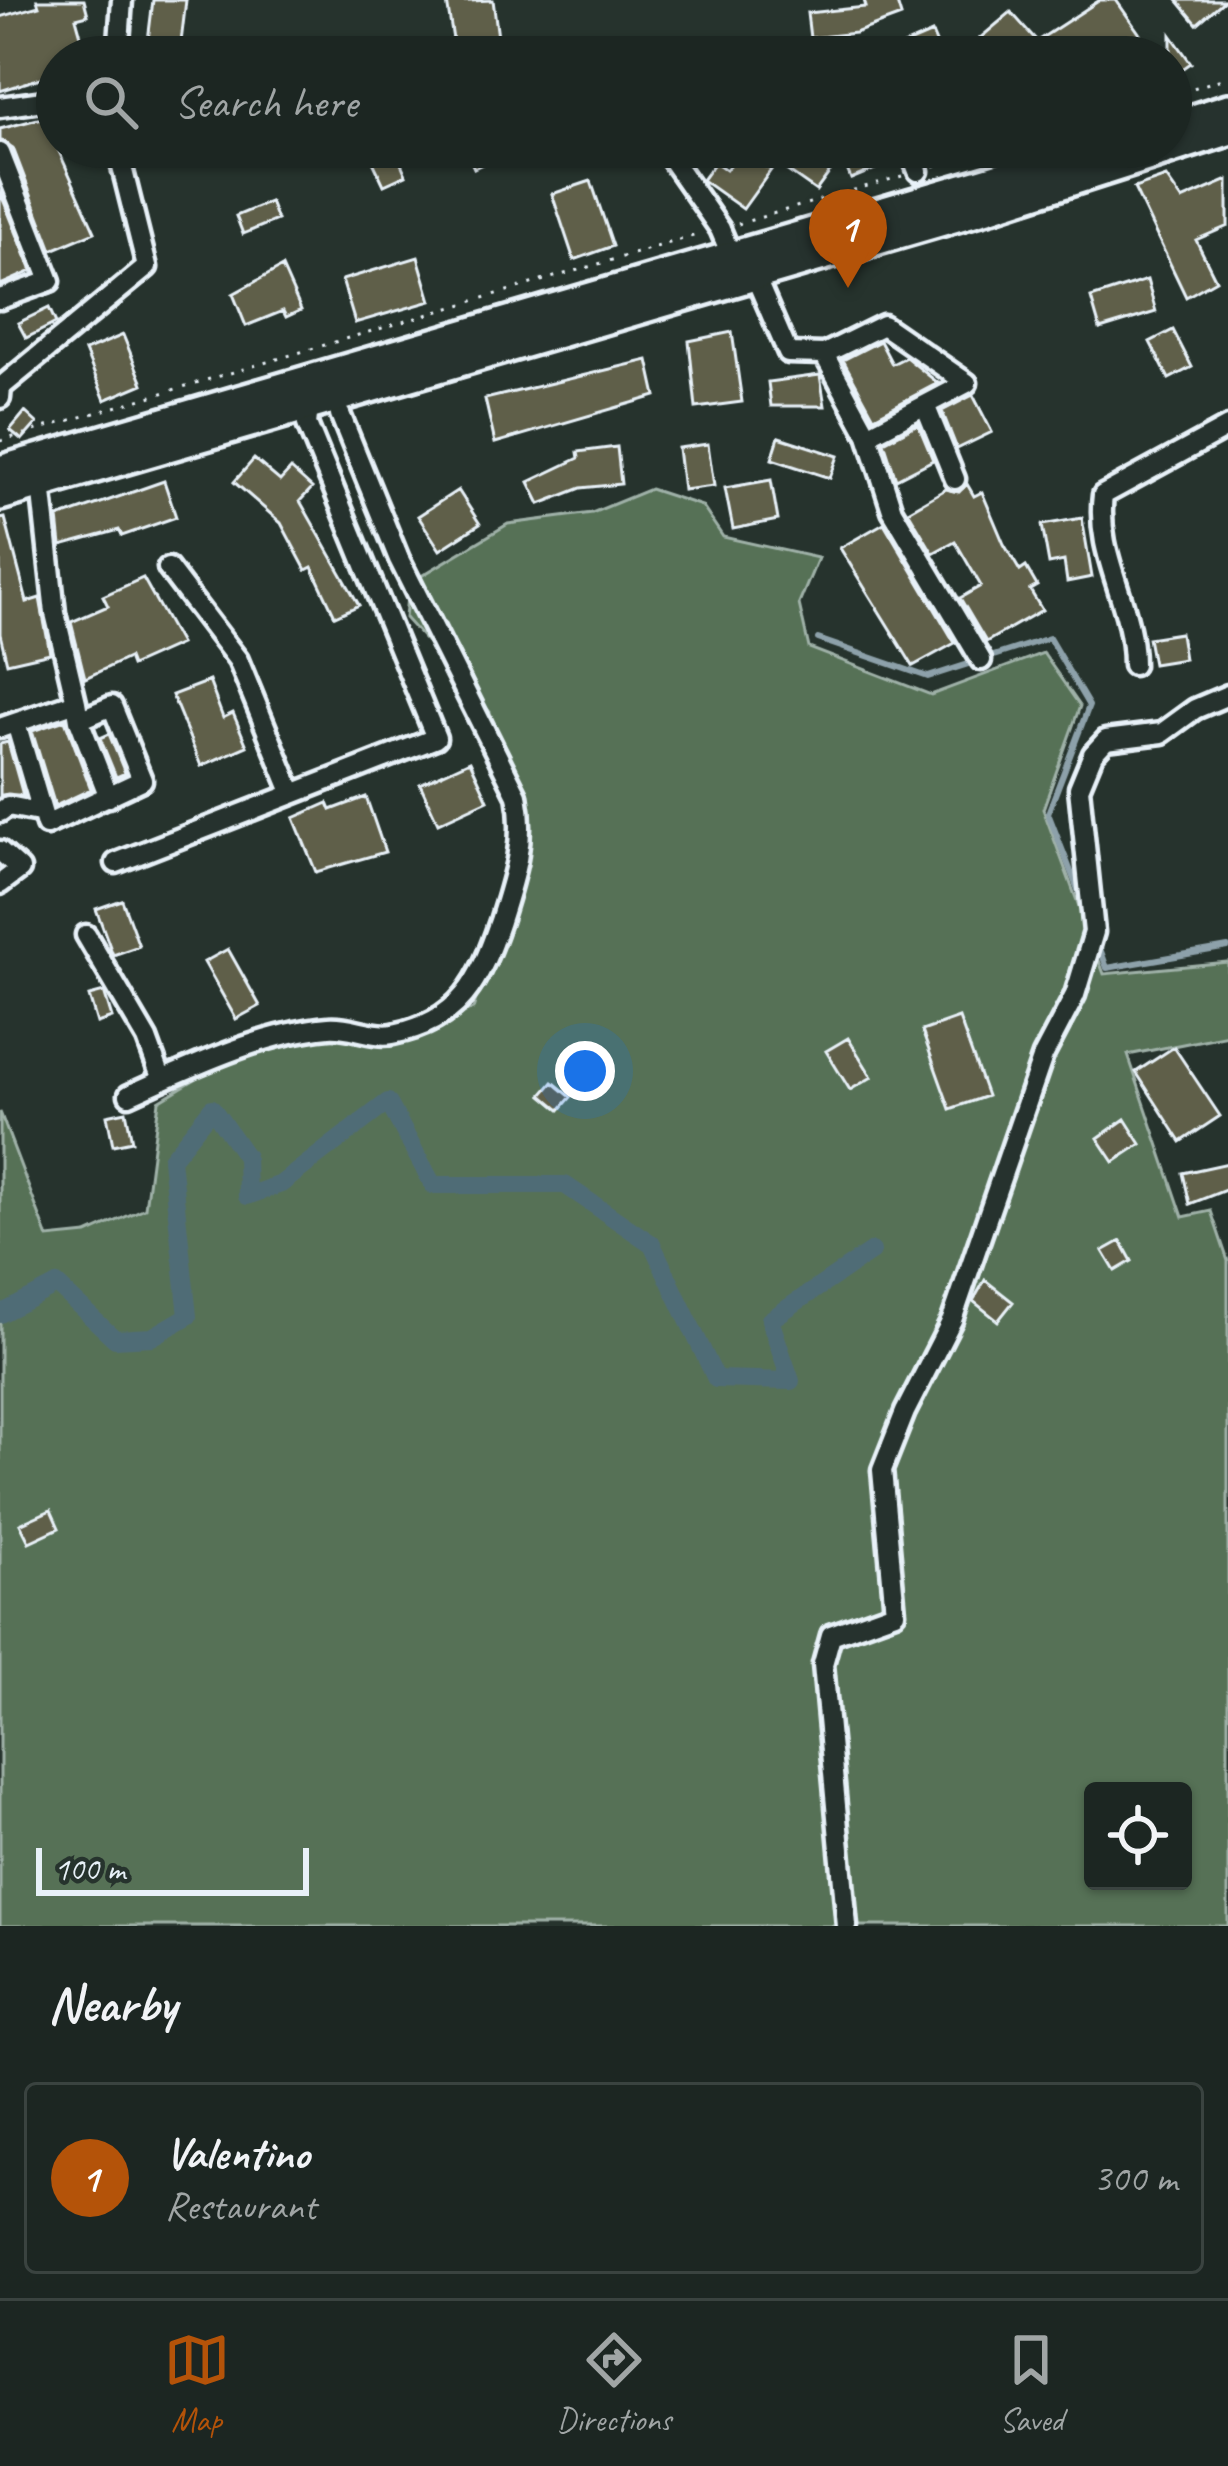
<!DOCTYPE html>
<html lang="en">
<head>
<meta charset="utf-8">
<style>
  body { margin:0; font-family:Caveat,sans-serif; background:#29322f; color:#f1f3f6 }
  .controls { position:absolute; right:36px; bottom:36px; display:grid; overflow:hidden; border-radius:12px; box-shadow:0 3px 9px #0004 }
  .controls button { width:108px; height:108px; display:grid; place-items:center; padding:0; border:0; border-bottom:3px solid #3a4340; background:#1c2622; color:#f1f3f6; font:60px sans-serif }
  .scale { position:absolute; left:36px; bottom:30px; width:273px; box-sizing:border-box; padding-left:12px; border:6px solid #e8f1f8; border-top:0; font-size:33px; line-height:42px; white-space:nowrap; color:#e8f1f8; -webkit-text-stroke:9px #26332d; paint-order:stroke }
  .you { position:absolute; left:585px; top:1071px; width:42px; height:42px; margin:-30px; border:9px solid #fff; border-radius:50%; background:#1a73e8; box-shadow:0 0 0 18px #1a73e833 }
  .badge { display:grid; place-items:center; width:78px; height:78px; border-radius:50%; background:#b45309; color:#fff; font-size:39px; font-weight:700 }
  .pin { position:absolute; translate:-50% -99px; filter:drop-shadow(0 3px 6px #0008) }
  .pin::after { content:''; position:absolute; top:63px; width:42px; height:36px; background:inherit; clip-path:polygon(0 0,100% 0,50% 100%) }
  .list { margin:0; padding:0; list-style:none }
  h2 { display:flex; justify-content:space-between; align-items:center; height:156px; margin:0; padding:0 48px; font-size:51px }
  h2 small { font-size:39px; font-weight:400; color:#a0a5a5 }
  .list li { display:grid; grid-template-columns:78px 1fr auto; gap:36px; align-items:center; box-sizing:border-box; height:192px; margin:0 24px 24px; padding:0 24px; border:3px solid #3a4340; border-radius:12px }
  .list b { display:block; font-size:45px; white-space:nowrap }
  .list p { margin:0; font-size:39px; white-space:nowrap; color:#a0a5a5 }
  .list em { font-size:39px; font-style:normal; color:#a0a5a5 }
  .icon { flex:none; width:66px; height:66px; fill:none; stroke:currentColor; stroke-width:2; stroke-linecap:round; stroke-linejoin:round }
  .map { position:relative; flex:none; width:1228px; height:1926px; overflow:hidden }
  .search { position:absolute; background:#1c2622; box-shadow:0 3px 9px #0004; left:36px; right:36px; top:36px; height:132px; display:flex; align-items:center; gap:30px; box-sizing:border-box; padding:0 42px; border-radius:66px; color:#a0a5a5; font-size:45px }
  .sheet { height:372px; background:#1c2622 }
  nav { display:flex; justify-content:space-around; align-items:center; box-sizing:border-box; height:168px; border-top:3px solid #3a4340; background:#1c2622; font-size:33px; color:#a0a5a5 }
  nav a { display:grid; justify-items:center; gap:6px }
  nav .on { color:#b45309 }
  .map>svg:first-child { display:block }
  .green { fill:#567157; stroke:#9fb1a8; stroke-width:3; fill-rule:evenodd }
  .lines { fill:none; stroke-linecap:round; stroke-linejoin:round }
  .stream { stroke:#8da1aa; stroke-width:6 }
  .canal { stroke:#506c76; stroke-width:18 }
  .building { fill:#5f5f4a; stroke:#e8f1f8; stroke-width:3 }
  .street-casing { stroke:#e8f1f8; stroke-width:27 }
  .secondary-casing { stroke:#e8f1f8; stroke-width:36 }
  .path { stroke:#e8f1f8; stroke-width:3; stroke-dasharray:3 9; stroke-linecap:butt }
  .street { stroke:#26332d; stroke-width:18 }
  .secondary { stroke:#26332d; stroke-width:27 }
</style>
</head>
<body>
<div class="map">
<svg width="1228" height="1926" viewBox="0 0 1228 1926">
  <rect width="100%" height="100%" fill="#26332d"/>
  <filter id="ink" filterUnits="userSpaceOnUse"><feTurbulence type="fractalNoise" baseFrequency=".00833" numOctaves="2"/><feDisplacementMap in="SourceGraphic" scale="24" xChannelSelector="R" yChannelSelector="G"/><feConvolveMatrix kernelMatrix="1 2 1 2 8 2 1 2 1" color-interpolation-filters="sRGB"/></filter>
  <g filter="url(#ink)">
    <path class="green" d="M650,489L702,506L723,537L818,558L799,604L809,648L931,695L1043,653L1080,706L1043,809L1104,974L1228,962V1035L1128,1055L1183,1217L1211,1211L1228,1261V1926H0V1112L48,1238L87,1234L145,1208L159,1101L293,1020L384,1047L473,1009L529,831L490,712L405,618L408,584L508,524L592,513ZM1093,1791H1183V1881H1093Z"/>
    <g class="lines">
      <path class="stream" d="M818,639L928,677L1049,638L1089,706L1048,813L1084,905
        M1097,940L1107,968L1228,947"/>
      <path class="canal" d="M0,1314L57,1285L115,1339L152,1337L188,1316L171,1159L212,1108L246,1157L247,1196L281,1184L388,1102L433,1185H565L652,1244L716,1379L791,1381L770,1320L872,1251"/>
    </g>
    <path class="building" d="M37,0H84L88,15L76,18L87,57H57V73L0,91V17L39,6Z
      M153,0H186L181,42L214,57H146Z
      M493,0L499,45L455,52L447,2Z
      M864,0H896L901,16L855,33L810,38L807,13L866,7Z
      M1100,0H1116L1156,57H1124L1113,41L1089,57H994L979,39L1011,12L1037,41Z
      M1177,0H1225L1197,24Z
      M932,33L940,52L928,57H876Z
      M1171,35L1191,63L1171,77Z
      M57,114V147L95,232L52,250L13,148L0,140V129Z
      M366,147H394L406,175L384,185Z
      M464,147H518L474,168Z
      M773,147H801L832,169L816,191L766,156Z
      M838,147H883L890,163L851,179Z
      M739,152L771,170L743,209L702,180L715,162L726,170Z
      M1166,177L1182,200L1228,180V226L1196,240L1216,280L1186,297L1134,188Z
      M591,181L613,246L574,260L552,194Z
      M0,192L32,271L0,285Z
      M270,202L277,220L243,234L236,216Z
      M418,257L431,301L355,323L342,280Z
      M282,267L301,310L286,317L283,311L246,326L233,294Z
      M1147,280L1156,312L1100,329L1091,298Z
      M49,308L56,323L26,338L18,323Z
      M1173,330L1192,367L1169,379L1150,342Z
      M732,332L742,402L696,408L689,341Z
      M123,335L143,384L105,400L85,351Z
      M880,341L892,364L906,357L938,383L874,417L843,360Z
      M648,360L656,396L495,443L485,399Z
      M820,375L825,406H771L768,382Z
      M973,395L992,432L957,449L942,411Z
      M25,412L37,423L22,440L10,430Z
      M918,424L933,460L896,479L884,442Z
      M779,437L838,456L830,478L772,459Z
      M708,444L714,486L683,490L678,448Z
      M617,447L621,484L581,488L540,504L529,482L579,458L578,452Z
      M254,459L280,481L291,469L312,488L300,501L359,605L335,616L312,567L306,570L281,523L234,482Z
      M771,480L778,520L733,529L725,488Z
      M164,481L176,517L122,536L119,530L61,546L58,518Z
      M967,484L974,496L982,492L1004,544L1020,571L1026,567L1037,586L1030,590L1042,610L986,642L960,598L981,586L955,541L933,553L908,511L946,489L959,492Z
      M458,490L480,524L440,550L418,516Z
      M5,518L27,602L40,598L50,653L7,663L0,634V519Z
      M1082,518L1092,577L1067,582L1064,561L1049,564L1042,525Z
      M884,523L955,643L913,666L840,548Z
      M143,578L180,644L131,666L128,658L85,678L71,622L108,606L103,596Z
      M1180,633L1184,659L1153,664L1148,638Z
      M209,681L223,718L233,713L247,746L201,766L172,695Z
      M65,720L91,789L55,806L32,731Z
      M109,734L125,773L116,777L100,738Z
      M8,742L23,795H0V744Z
      M470,761L488,800L438,823L420,784Z
      M366,797L385,852L316,872L294,818L328,803L331,810Z
      M122,900L139,946L113,955L96,909Z
      M228,949L260,1006L236,1019L204,962Z
      M104,992L112,1018L97,1023L89,996Z
      M959,1018L987,1096L950,1109L922,1031Z
      M848,1038L872,1077L850,1090L826,1051Z
      M1174,1047L1220,1116L1181,1142L1136,1072Z
      M553,1082L571,1097L560,1110L542,1095Z
      M126,1111L132,1141L113,1145L107,1115Z
      M1125,1119L1141,1144L1114,1162L1098,1138Z
      M1228,1163V1189L1190,1204L1183,1173Z
      M1121,1241L1132,1261L1115,1271L1103,1251Z
      M985,1280L1013,1302L998,1321L973,1301Z
      M51,1510L59,1528L29,1542L20,1524Z"/>
    <g class="lines">
      <defs>
        <path id="street" d="M118,57L122,0
          M0,107L57,99
          M663,147L720,229L731,255
          M909,147L918,171
          M0,153L50,281L0,299
          M754,274L788,353L824,354L868,435L892,510L981,660
          M824,354L883,325L967,383L868,435
          M0,398L1,387L147,267L117,147
          M925,405L955,479
          M168,568L238,660L292,792
          M1133,665C1133,600 1095,557 1103,495L1228,427
          M79,720L109,797
          M16,723L46,825L142,780L112,706L79,720L76,702
          M0,728L76,702L55,613L41,484
          M0,812L8,806L39,812
          M0,851L20,869L0,884
          M116,863L436,738L307,424L309,407
          M86,935L147,1039L162,1080C214,1057 272,1032 329,1027C350,1025 373,1038 393,1034C461,1021 480,980 500,921C514,877 526,841 517,795L399,559L340,414
          M129,1095L162,1080
          M847,1926L823,1664L831,1635L895,1612L882,1470L905,1412L952,1320L1043,1056L1075,995L1094,932L1079,788L1093,754L1106,740L1162,733L1195,709L1228,695"/>
        <path id="secondary" d="M1171,126L1228,108
          M0,470L1103,147
          M0,496L991,207L1228,131"/>
      </defs>
      <use href="#street" class="street-casing"/>
      <use href="#secondary" class="secondary-casing"/>
      <path class="path" d="M1171,95L1228,77
        M934,166L1002,147
        M738,224L902,176
        M0,441L700,234"/>
      <use href="#street" class="street"/>
      <use href="#secondary" class="secondary"/>
    </g>
  </g>
</svg>
<div class="controls">
<button><svg class="icon" aria-label="locate" viewBox="0 0 24 24"><circle cx="12" cy="12" r="6"/><path d="M12 2v4M12 18v4M2 12h4M18 12h4"/></svg></button>
</div>
<div class="scale">100 m</div>
<div class="you"></div>
<div class="pin badge" style="left:848px;top:288px">1</div>
<div class="search"><svg class="icon" aria-label="search" viewBox="0 0 24 24"><circle cx="10" cy="10" r="6"/><path d="M15 15l6 6"/></svg>Search here</div>
</div>
<section class="sheet">
<h2>Nearby<small></small></h2>
<ul class="list">
<li><span class="badge">1</span><div><b>Valentino</b><p>Restaurant</p></div><em>300 m</em></li>
</ul>
</section>
<nav>
<a class="on"><svg class="icon" aria-label="map" viewBox="0 0 24 24"><path d="M3 6l6-2 6 2 6-2v14l-6 2-6-2-6 2zM9 4v14M15 6v14"/></svg>Map</a>
<a><svg class="icon" aria-label="directions" viewBox="0 0 24 24"><path d="M12 3l9 9-9 9-9-9zM9 14v-3h6M13 9l2 2-2 2"/></svg>Directions</a>
<a><svg class="icon" aria-label="saved" viewBox="0 0 24 24"><path d="M7 4h10v16l-5-4-5 4z"/></svg>Saved</a>
</nav>
</body>
</html>
